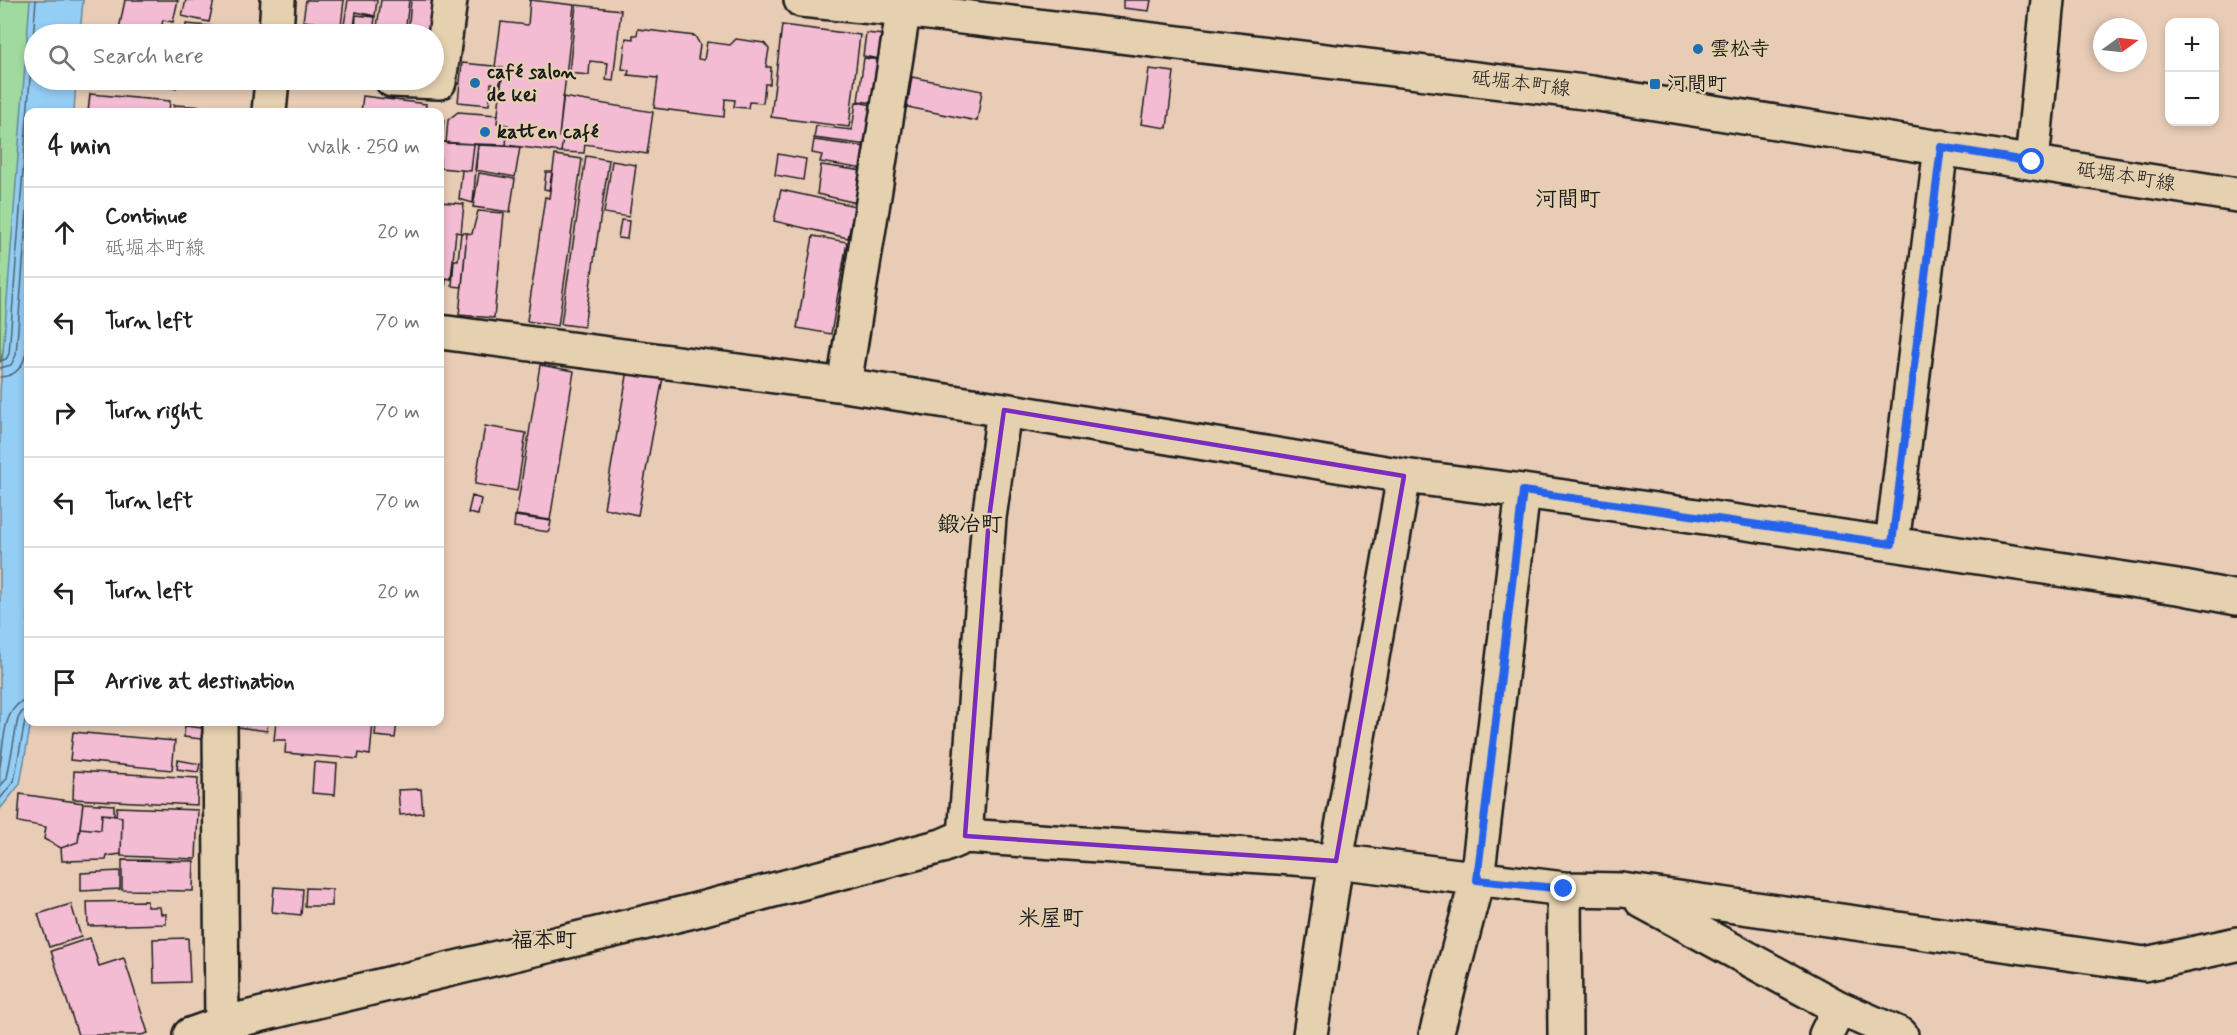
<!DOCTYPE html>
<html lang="en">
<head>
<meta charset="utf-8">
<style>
  body { margin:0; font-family:Mynerve,"Klee One",sans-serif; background:#f2f2f2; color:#202124 }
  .controls { position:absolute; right:18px; top:18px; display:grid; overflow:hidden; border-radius:12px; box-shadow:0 3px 9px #0003 }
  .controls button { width:54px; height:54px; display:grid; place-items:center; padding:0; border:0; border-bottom:2px solid #e0e0e0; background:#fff; color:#202124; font:30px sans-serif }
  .compass { position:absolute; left:2093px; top:18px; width:54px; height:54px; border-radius:50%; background:#fff; box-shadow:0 3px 9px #0003; rotate:75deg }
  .stop { position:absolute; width:18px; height:18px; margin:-14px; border:4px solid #2563eb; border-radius:50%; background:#fff }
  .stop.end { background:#2563eb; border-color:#fff; box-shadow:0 2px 6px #0008 }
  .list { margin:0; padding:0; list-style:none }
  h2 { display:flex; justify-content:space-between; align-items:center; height:78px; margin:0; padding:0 24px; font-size:26px }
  h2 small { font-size:20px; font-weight:400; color:#757577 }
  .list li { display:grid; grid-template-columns:39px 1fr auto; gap:18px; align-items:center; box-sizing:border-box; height:90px; padding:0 24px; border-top:2px solid #e0e0e0 }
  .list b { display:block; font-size:22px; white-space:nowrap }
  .list p { margin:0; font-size:20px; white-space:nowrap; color:#757577 }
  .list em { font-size:20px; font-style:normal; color:#757577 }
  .icon { flex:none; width:33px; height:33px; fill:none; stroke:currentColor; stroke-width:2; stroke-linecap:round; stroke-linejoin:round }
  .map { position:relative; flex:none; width:2237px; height:1035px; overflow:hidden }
  .search { position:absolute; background:#fff; box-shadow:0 3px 9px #0003; left:24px; top:24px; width:420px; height:66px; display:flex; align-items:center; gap:15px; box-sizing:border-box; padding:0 21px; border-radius:33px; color:#757577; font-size:22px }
  .panel { position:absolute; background:#fff; box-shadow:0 3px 9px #0003; left:24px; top:108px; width:420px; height:618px; border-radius:12px }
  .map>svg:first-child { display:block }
  .green { fill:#a1da9f; stroke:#5e7b5e; stroke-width:1.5 }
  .water { fill:#95cef5; stroke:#65879e; stroke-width:1.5 }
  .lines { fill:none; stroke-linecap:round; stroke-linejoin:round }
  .shore { stroke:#4c6373; stroke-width:1.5 }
  .building { fill:#f3bcd2; stroke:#1c1c1c; stroke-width:1.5 }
  .minor-casing { stroke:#1c1c1c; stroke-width:38 }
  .secondary-casing { stroke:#1c1c1c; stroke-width:38 }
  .minor { stroke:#e5d0af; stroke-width:33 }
  .secondary { stroke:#e5d0af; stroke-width:33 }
  .route { stroke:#2563eb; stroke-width:8 }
  .marked { fill:none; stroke:#7b2cbf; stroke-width:4.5; stroke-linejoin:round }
  .poi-dot { fill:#1f6fb2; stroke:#e5d0af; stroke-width:2 }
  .labels { text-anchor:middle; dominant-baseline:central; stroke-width:4.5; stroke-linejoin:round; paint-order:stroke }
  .poi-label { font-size:20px; font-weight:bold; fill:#1c1c1c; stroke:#e5d0af; text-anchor:start }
  .street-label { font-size:20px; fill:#1c1c1c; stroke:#e5d0af }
  .quarter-label { font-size:22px; font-weight:bold; fill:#1c1c1c; stroke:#e5d0af }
</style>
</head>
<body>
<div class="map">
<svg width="2237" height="1035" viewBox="0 0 2237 1035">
  <rect width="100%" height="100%" fill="#e8ccb6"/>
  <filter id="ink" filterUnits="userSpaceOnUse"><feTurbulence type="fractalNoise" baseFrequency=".0167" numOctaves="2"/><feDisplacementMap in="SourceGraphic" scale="12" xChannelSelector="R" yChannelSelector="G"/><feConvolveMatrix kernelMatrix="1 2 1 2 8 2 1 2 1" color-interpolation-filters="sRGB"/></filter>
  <g filter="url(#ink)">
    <path class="green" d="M0,0H64L34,34V80L28,112V256L0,363Z"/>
    <path class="water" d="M30,0H83L80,34H34V80H76L74,112H28V722H31L20,784L0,809V392Z"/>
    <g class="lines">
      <path class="shore" d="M0,361L6,359L9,354L36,0
        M0,368L11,365L16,355L28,198
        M0,377C32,376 27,338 28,315
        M0,766C4,744 2,706 28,699
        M0,787L7,778L18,718L22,712L28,708
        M0,799L14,781L25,721L28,716"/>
    </g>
    <path class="building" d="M125,0H178L173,22L163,20L160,34H118Z
      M186,0H214L209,22L182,16Z
      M306,0H344L341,26L303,21Z
      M348,0H377L375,16L356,12L354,27L344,25Z
      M381,0H409L405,34H376Z
      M411,0H433L431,34H408Z
      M530,0L574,5L559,137L563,138L561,152L506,145L508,125L497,123L503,68L495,67L501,22L528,25Z
      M1123,0H1151L1149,11L1123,8Z
      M576,5L621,10L613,81L606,80L608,63L590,61L589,75L569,73Z
      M356,15L375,17L373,34H346L347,30L355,32Z
      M186,24L231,28V34H185Z
      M782,25L860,35L849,127L771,117Z
      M303,29L344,33V34H303Z
      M638,29L695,36L700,45L698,59L704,60L707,42L730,45L736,39L764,43L769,49L766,67H771L770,84H765L763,103L749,102L748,108L734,107L735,100L725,99L724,117L654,108L658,78L628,75L629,70L622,69L626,38L633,39V35H637Z
      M866,33L883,35L880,59L863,56Z
      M864,58L880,60L875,103L858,101Z
      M462,63L493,66V70H501L500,84L491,83L489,105L458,102Z
      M1149,69L1174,72L1167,128L1141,124Z
      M912,77L982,91L977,121L907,107Z
      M169,80H176V88L168,87Z
      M90,94L170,101L169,112H88Z
      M363,96L426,104L425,112H361Z
      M563,97L653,112L647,154L585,144L584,153L561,152L563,138L559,137Z
      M856,102L873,105L868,145L814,138L816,126L852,130Z
      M174,105L206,107V112H174Z
      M458,112L498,115L497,123L508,125L506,145L446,143L448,120Z
      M440,117L444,118L442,140H440Z
      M814,140L866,147L864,169L820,162L822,155L812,153Z
      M440,142L474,144L471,171L440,168Z
      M474,144L478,145L473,203L459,199L462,170L471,171Z
      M478,145L520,147L515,177L475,170Z
      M778,154L806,159L803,180L775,175Z
      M555,155L582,159L558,326L527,321L545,197L549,198Z
      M586,156L609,160L584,327L561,324Z
      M612,161L636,165L629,217L604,213Z
      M821,165L863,171L857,203L817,194Z
      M546,172H552L549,190L544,189Z
      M479,173L515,179L510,212L473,207Z
      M781,190L855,206L848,238L774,221Z
      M440,202L464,204L461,233L456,232L451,279L440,277Z
      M478,211L504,213L494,318L459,315L467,233L472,234Z
      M621,220L629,221L627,239L618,238Z
      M461,233H467L462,287L452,286L454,260H458Z
      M813,236L847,242L831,334L797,328Z
      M440,279L446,280L443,308L440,307Z
      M540,365L574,371L550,520L516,515Z
      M628,370L663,377L638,515L604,508Z
      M485,426L526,433L517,491L475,484Z
      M472,496L481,499L478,515L468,513Z
      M515,516L551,521L549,532L514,527Z
      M238,722H268L267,731L238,727Z
      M276,722H373L370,755L359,753L358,759L285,753L286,740H274Z
      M376,722H397L395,738L375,736Z
      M185,726L202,728L201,739L184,737Z
      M73,732L175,741L172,770L70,760Z
      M178,760L200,764L198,772L177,769Z
      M314,762L337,764L335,795L312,793Z
      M74,771L198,778L197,805L73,799Z
      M421,789L423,813L400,815L398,790Z
      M20,794L83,803L78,842L61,848L44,839L46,827L18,822Z
      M83,803L114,805V815L102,814L101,830L80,828Z
      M117,807L198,810L196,859L121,856L122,817L116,816Z
      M102,814L122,817L121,854L107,856L106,860L62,861L61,848L78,842L80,828L101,830Z
      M122,860L194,861L193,891L122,890Z
      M120,871V889L81,891V873Z
      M274,887L303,889L301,915L272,912Z
      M306,888L332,889V906H305Z
      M147,901V907H160L161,914H166V924L88,926L87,902Z
      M71,904L81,937L49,947L38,914Z
      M90,938L99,966L124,958L148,1033L141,1035H78L51,951Z
      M188,938L190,982L154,983L153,939Z"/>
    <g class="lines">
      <defs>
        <path id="minor" d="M276,34L278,0
          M392,80L439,82L450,0
          M269,112L272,80
          M2032,162L2048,0
          M440,332L844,385L1004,410L1404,476L1523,491L1892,544L2184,588L2237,598
          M844,385L905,0
          M1892,544L1941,147
          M220,722L222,1035
          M965,836L989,518L1004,410
          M1564,889L1565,1035
          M1642,901L1839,1008L1901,1035
          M190,1035L221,1024L689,912L942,846L965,836L1336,861L1564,889L1622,890L2145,964L2237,944
          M1310,1035L1336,861L1404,476
          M1436,1035L1477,880L1523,491
          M1826,1035L1839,1008"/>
        <path id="secondary" d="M801,0L904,10L1592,93L2237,195"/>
      </defs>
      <use href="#minor" class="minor-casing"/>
      <use href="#secondary" class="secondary-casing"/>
      <use href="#minor" class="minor"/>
      <use href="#secondary" class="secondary"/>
    </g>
  </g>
  <g class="lines" filter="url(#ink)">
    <path class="route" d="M1564,889L1477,880L1523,491L1892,544L1941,147L2032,162"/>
  </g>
  <path class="marked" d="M1004,410L1404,476L1336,861L965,836L989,518Z"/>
  <g class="poi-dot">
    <circle cx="1698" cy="49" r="6"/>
    <circle cx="475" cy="83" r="6"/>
    <rect x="1649" y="78" width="12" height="12" rx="3"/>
    <circle cx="485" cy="132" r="6"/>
  </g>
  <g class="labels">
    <g class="poi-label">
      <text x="1710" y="49">雲松寺</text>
      <text x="487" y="72">café salon<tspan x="487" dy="23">de kei</tspan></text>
      <text x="1667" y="84">河間町</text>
      <text x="497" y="132">katten café</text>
    </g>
    <g class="street-label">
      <text transform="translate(1521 84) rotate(7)">砥堀本町線</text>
      <text transform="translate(2126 177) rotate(9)">砥堀本町線</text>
    </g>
    <g class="quarter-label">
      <text x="1568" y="200">河間町</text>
      <text x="970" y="525">鍛冶町</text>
      <text x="1051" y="919">米屋町</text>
      <text x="544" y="941">福本町</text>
    </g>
  </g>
</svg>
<div class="controls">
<button>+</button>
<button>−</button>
</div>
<svg class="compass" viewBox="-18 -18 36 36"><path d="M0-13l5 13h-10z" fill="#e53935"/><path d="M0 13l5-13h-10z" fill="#757577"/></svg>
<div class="stop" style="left:2032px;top:162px"></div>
<div class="stop end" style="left:1564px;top:889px"></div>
<div class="search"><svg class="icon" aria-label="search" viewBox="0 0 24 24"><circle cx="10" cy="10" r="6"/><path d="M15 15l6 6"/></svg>Search here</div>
<section class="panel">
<h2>4 min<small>Walk · 250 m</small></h2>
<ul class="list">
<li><svg class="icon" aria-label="ahead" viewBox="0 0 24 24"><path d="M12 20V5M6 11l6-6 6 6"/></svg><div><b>Continue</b><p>砥堀本町線</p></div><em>20 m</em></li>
<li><svg class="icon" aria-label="left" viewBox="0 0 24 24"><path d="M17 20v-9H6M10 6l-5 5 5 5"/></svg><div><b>Turn left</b></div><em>70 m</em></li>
<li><svg class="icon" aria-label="right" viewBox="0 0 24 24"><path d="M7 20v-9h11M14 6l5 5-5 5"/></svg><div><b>Turn right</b></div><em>70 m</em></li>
<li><svg class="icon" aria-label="left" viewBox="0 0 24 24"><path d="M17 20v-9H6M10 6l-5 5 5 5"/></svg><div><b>Turn left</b></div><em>70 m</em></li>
<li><svg class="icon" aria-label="left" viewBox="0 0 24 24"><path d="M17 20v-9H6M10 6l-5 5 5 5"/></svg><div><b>Turn left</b></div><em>20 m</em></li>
<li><svg class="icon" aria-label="arrive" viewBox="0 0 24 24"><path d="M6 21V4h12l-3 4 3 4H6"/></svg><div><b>Arrive at destination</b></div></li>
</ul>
</section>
</div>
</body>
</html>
